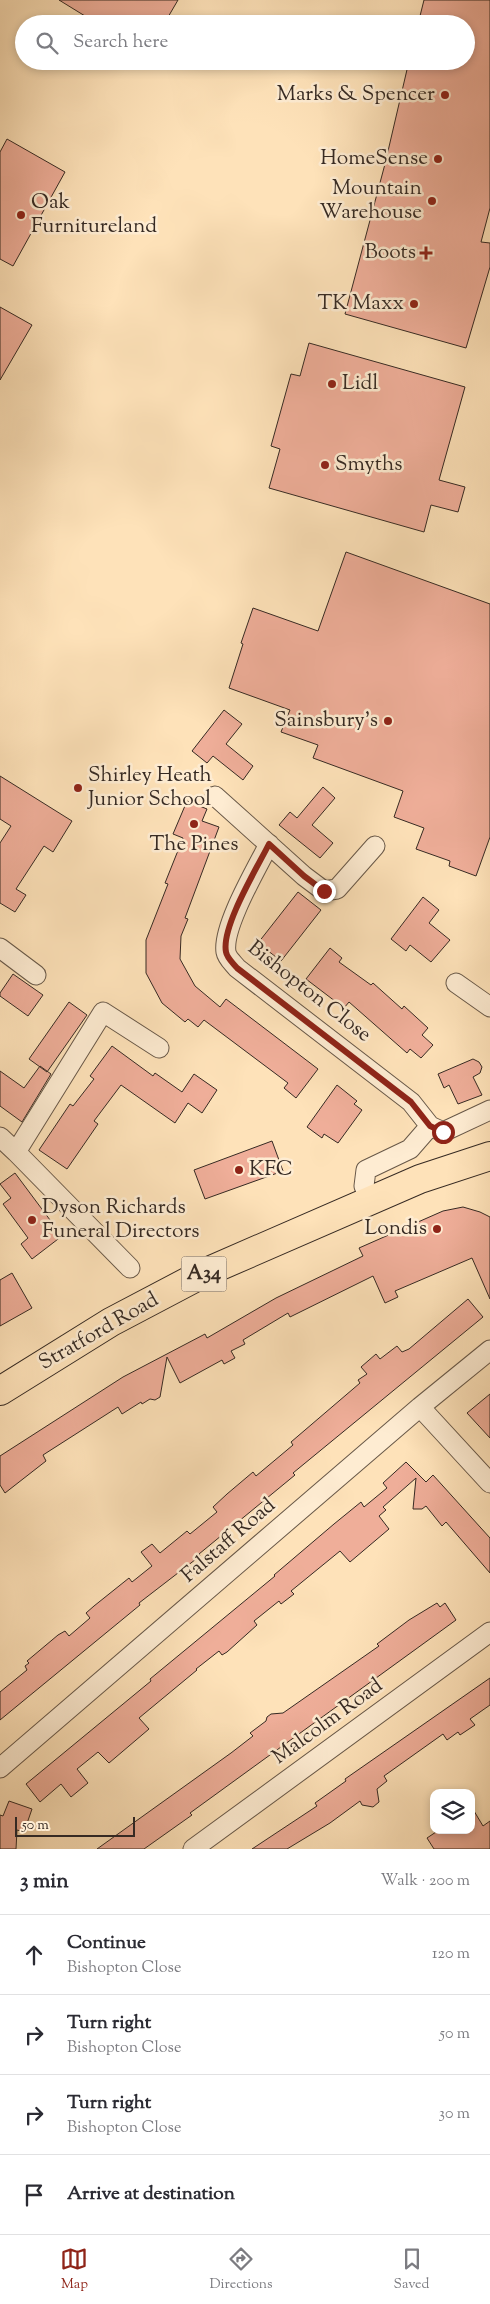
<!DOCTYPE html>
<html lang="en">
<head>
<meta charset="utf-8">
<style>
  body { margin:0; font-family:"Sorts Mill Goudy",serif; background:#f2f2f3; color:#2b2b33 }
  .controls { position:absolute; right:15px; bottom:15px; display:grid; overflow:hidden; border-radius:10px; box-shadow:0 2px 8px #0003 }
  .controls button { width:45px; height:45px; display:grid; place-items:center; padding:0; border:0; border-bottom:1px solid #e1e1e2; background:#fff; color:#2b2b33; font:25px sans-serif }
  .scale { position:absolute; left:15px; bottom:12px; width:120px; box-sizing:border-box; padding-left:5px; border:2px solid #362a23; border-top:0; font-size:14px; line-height:18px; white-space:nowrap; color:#362a23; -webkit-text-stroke:4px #feecd2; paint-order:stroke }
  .stop { position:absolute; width:15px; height:15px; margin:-11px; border:4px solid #8f2418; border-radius:50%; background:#fff }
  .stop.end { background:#8f2418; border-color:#fff; box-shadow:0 1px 5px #0008 }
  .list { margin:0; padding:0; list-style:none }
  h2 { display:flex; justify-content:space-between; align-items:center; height:65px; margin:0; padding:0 20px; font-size:21px }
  h2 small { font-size:16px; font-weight:400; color:#7c7c81 }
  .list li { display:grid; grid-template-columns:32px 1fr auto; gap:15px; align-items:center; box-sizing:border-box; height:80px; padding:0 20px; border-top:1px solid #e1e1e2 }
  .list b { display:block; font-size:19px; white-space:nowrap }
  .list p { margin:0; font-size:16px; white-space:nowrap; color:#7c7c81 }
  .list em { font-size:16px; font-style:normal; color:#7c7c81 }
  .icon { flex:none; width:28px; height:28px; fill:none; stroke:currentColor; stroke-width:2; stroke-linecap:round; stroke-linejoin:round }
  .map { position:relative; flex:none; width:490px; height:1849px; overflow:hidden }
  .search { position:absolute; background:#fff; box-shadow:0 2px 8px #0003; left:15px; right:15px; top:15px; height:55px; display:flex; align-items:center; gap:12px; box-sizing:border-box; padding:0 18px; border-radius:28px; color:#7c7c81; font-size:19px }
  .sheet { height:385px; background:#fff }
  nav { display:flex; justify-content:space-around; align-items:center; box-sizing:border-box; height:70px; border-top:1px solid #e1e1e2; background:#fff; font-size:14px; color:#7c7c81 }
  nav a { display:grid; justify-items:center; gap:2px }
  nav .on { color:#8f2418 }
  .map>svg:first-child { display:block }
  .building { fill:#efae99; stroke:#362a23 }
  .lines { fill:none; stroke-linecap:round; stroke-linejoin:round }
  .minor-casing { stroke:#685848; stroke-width:21 }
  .highway-casing { stroke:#362a23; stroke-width:30 }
  .minor { stroke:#feecd2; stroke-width:19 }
  .highway { stroke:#fee2b9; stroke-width:28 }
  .route { stroke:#8f2418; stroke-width:6 }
  .poi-dot { fill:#8f2418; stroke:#feecd2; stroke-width:2 }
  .labels { text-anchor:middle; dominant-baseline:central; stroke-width:5; stroke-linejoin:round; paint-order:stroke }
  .shield { fill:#feecd2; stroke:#726458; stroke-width:1 }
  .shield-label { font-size:20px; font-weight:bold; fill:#362a23 }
  .poi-label { font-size:21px; fill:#362a23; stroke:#feecd2; text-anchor:end }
  .street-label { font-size:21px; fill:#362a23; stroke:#feecd2 }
</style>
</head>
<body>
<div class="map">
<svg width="490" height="1849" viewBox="0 0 490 1849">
  <rect width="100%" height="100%" fill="#fee2b9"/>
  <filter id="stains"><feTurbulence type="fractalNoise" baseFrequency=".004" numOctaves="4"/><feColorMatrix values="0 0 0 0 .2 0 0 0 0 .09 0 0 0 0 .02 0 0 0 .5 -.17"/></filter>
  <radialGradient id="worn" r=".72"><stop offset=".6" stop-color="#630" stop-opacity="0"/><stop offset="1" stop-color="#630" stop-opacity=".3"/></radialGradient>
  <path class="building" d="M59,0H178L164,24H98Z
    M424,0H490V208L481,242L490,243V267L466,348L345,314L385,164L409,61H466V24H418Z
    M7,139L65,172L13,266L0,259V152Z
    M0,307L32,325L0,380Z
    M309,343L465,387L439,480L465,487L458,512L431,505L424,532L269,488L280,449L271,446L291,374L300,376Z
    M346,552L490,604V837L476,876L449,866L450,861L416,849L424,828L394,817L403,791L313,758L318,745L281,732L290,710L229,688L243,644L241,643L253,608L318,631Z
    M224,710L242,724L226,744L253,766L243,780L213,756L207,763L192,751Z
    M0,776L72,821L53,852L44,846L16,889L26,895L15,912L0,903V843L11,826L0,819Z
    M323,787L335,798L312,825L333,843L320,858L279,825L290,812L297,818Z
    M187,801L207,809L202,821L219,827L185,918L188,919L181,936L180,959L195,986L220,1007L226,999L318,1069L296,1098L284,1088L288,1083L204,1020L198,1027L188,1019L185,1022L162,1003L146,973V940L168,884L165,883L183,838L173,834Z
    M298,892L321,910L281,961L258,943Z
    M423,897L439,910L429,923L450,940L431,962L410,945L406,951L391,939Z
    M330,948L342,958L339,962L371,985L373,983L402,1009L404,1006L428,1028L422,1035L433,1045L421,1058L410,1049L407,1053L349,1002L344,1008L306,979Z
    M13,974L43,995L28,1016L0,996V993Z
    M69,1002L87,1015L47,1072L29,1059Z
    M112,1046L153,1076L155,1073L182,1092L194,1074L217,1090L202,1113L188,1103L175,1123L121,1085L94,1121L98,1124L67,1169L39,1150L70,1104L73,1106L94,1079L90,1076Z
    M473,1059L479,1062L482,1067L480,1073L473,1077L482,1095L458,1104L449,1085L444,1088L438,1074Z
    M40,1066L51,1074L22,1122L0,1106V1071L24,1088Z
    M337,1085L357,1101L354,1104L362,1110L338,1143L324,1134L322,1138L307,1127Z
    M272,1141L283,1171L205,1199L194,1170Z
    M15,1173L62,1236L32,1259L21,1244L28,1238L3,1204L11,1198L0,1184Z
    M463,1207L480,1212L490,1217V1299L472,1258L395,1291L398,1297L385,1303L373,1276L290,1317L288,1313L243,1340L245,1344L231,1351L235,1358L224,1364L222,1360L180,1383L167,1357L160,1397L155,1400L150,1399L142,1404L141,1402L122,1414L118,1407L43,1455L46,1461L5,1493L0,1485V1456L123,1377L205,1334L207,1338L276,1298L363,1256L359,1248L443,1211Z
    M12,1273L32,1308L0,1326V1280Z
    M468,1299L483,1317L293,1473L295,1475L199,1554L200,1556L139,1603L140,1605L0,1720V1692L27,1670L25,1666L29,1663L27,1661L58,1635L65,1631L69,1636L90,1618L86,1613L94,1606L129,1578L132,1582L152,1566L141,1552L152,1544L160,1553L187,1531L190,1534L217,1512L213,1507L227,1494L253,1472L256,1476L293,1445L291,1442L360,1383L358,1380L367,1374L361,1367L376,1354L380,1359L397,1346L402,1352L409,1349Z
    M490,1394V1438L467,1413Z
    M406,1462L426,1482L433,1475L490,1538V1573L446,1522L442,1526L426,1506L422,1509H413L416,1478L383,1507L386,1510L379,1516L389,1529L350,1562L340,1551L291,1591L294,1594L281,1604L279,1601L254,1621L257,1625L227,1652L222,1655L219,1651L196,1669L197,1670L139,1718L149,1729L109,1763L98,1752L77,1769L88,1783L71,1797L61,1784L40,1802L26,1784L151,1681L150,1679L275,1576L274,1575L334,1524L361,1502L364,1507L387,1488L383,1483Z
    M437,1603L440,1607L445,1603L456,1620L190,1813L192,1815L144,1849H97L231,1753L253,1736L250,1733L266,1721L267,1717L271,1714L283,1713L379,1646L377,1644L409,1620Z
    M490,1678V1705L470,1719L475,1725L460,1735L458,1732L447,1740L443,1734L384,1776L387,1781L377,1789L379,1802L373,1807L362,1805L360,1801L330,1823L287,1849H252L317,1806L315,1803L346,1781L345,1779Z
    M9,1801L32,1809L24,1832L17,1830L16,1849H0V1815L3,1816Z
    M471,1806L483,1826L490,1821V1849H434L427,1838L439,1830H471Z"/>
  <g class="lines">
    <defs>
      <path id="minor" d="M215,796L304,876L324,891L337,889L375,846
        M269,844C257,868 222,927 226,952C227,958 233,963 237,968L411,1102L430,1126
        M0,948L36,975
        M456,983L490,1007
        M0,1137L16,1152
        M370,1201L364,1186L366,1170L410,1149L430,1126L443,1132L490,1110
        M130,1268L16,1152L103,1012L159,1048
        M420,1407L490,1483
        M0,1768L420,1407L490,1350
        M193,1849L490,1632"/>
      <path id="highway" d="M0,1391L111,1322L204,1273L420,1179L490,1156"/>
    </defs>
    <use href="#minor" class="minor-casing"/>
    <use href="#highway" class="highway-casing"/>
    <use href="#minor" class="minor"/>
    <use href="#highway" class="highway"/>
  </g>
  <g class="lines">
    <path class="route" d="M324,891L304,876L269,844C257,868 221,927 226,952C227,958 233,963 237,968L411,1102L430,1126L443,1132"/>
  </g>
  <g class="poi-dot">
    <circle cx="445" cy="95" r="5"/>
    <circle cx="438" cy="159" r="5"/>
    <circle cx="432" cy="201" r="5"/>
    <circle cx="21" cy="215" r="5"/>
    <path d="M423.5 245.5h5v5h5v5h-5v5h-5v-5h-5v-5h5z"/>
    <circle cx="414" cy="304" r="5"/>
    <circle cx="332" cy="384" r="5"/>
    <circle cx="325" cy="465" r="5"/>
    <circle cx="388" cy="721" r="5"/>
    <circle cx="78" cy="788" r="5"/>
    <circle cx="194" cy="824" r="5"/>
    <circle cx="239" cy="1170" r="5"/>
    <circle cx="32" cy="1220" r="5"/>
    <circle cx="437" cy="1229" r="5"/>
  </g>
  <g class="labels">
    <rect class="shield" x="181.5" y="1256.5" width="45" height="35" rx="4"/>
    <g class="shield-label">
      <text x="204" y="1274">A34</text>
    </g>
    <g class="poi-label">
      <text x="435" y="95">Marks &amp; Spencer</text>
      <text x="428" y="159">HomeSense</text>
      <text x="422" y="189">Mountain<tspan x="422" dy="24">Warehouse</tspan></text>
      <text x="31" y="203" text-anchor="start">Oak<tspan x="31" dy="24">Furnitureland</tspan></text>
      <text x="416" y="253">Boots</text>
      <text x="404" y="304">TK Maxx</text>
      <text x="342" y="384" text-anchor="start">Lidl</text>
      <text x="335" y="465" text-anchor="start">Smyths</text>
      <text x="378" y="721">Sainsbury's</text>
      <text x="88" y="776" text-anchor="start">Shirley Heath<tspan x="88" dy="24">Junior School</tspan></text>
      <text x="194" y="845" text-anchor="middle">The Pines</text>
      <text x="249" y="1170" text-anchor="start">KFC</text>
      <text x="42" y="1208" text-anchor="start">Dyson Richards<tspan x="42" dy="24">Funeral Directors</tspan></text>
      <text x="427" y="1229">Londis</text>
    </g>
    <g class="street-label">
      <text transform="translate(309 992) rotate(38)">Bishopton Close</text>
      <text transform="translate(99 1332) rotate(-30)">Stratford Road</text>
      <text transform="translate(229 1541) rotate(-41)">Falstaff Road</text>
      <text transform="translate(328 1722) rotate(-36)">Malcolm Road</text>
    </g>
  </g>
  <rect width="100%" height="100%" filter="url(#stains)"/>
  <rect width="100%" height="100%" fill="url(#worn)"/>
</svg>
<div class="controls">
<button><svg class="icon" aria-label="layers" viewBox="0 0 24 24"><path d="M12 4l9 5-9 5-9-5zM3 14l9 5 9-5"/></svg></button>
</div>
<div class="scale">50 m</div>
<div class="stop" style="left:443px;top:1132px"></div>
<div class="stop end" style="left:324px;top:891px"></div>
<div class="search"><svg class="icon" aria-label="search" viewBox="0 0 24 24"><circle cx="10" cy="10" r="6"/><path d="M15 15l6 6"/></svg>Search here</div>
</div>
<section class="sheet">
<h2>3 min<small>Walk · 200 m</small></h2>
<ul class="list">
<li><svg class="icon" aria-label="ahead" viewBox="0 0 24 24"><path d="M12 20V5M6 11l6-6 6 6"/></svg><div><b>Continue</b><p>Bishopton Close</p></div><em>120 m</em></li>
<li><svg class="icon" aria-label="right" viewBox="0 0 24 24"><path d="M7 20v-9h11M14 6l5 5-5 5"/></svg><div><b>Turn right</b><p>Bishopton Close</p></div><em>50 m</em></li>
<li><svg class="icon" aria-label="right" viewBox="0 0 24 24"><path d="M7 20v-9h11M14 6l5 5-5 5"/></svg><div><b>Turn right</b><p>Bishopton Close</p></div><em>30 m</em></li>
<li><svg class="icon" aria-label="arrive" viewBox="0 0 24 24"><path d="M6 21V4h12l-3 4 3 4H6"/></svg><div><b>Arrive at destination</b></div></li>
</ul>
</section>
<nav>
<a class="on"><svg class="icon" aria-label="map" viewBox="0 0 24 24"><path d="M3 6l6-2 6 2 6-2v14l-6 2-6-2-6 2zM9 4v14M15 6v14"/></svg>Map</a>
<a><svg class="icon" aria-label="directions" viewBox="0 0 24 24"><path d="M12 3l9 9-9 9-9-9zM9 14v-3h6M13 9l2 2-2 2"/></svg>Directions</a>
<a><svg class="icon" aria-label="saved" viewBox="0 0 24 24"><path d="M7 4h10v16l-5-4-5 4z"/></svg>Saved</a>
</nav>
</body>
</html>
